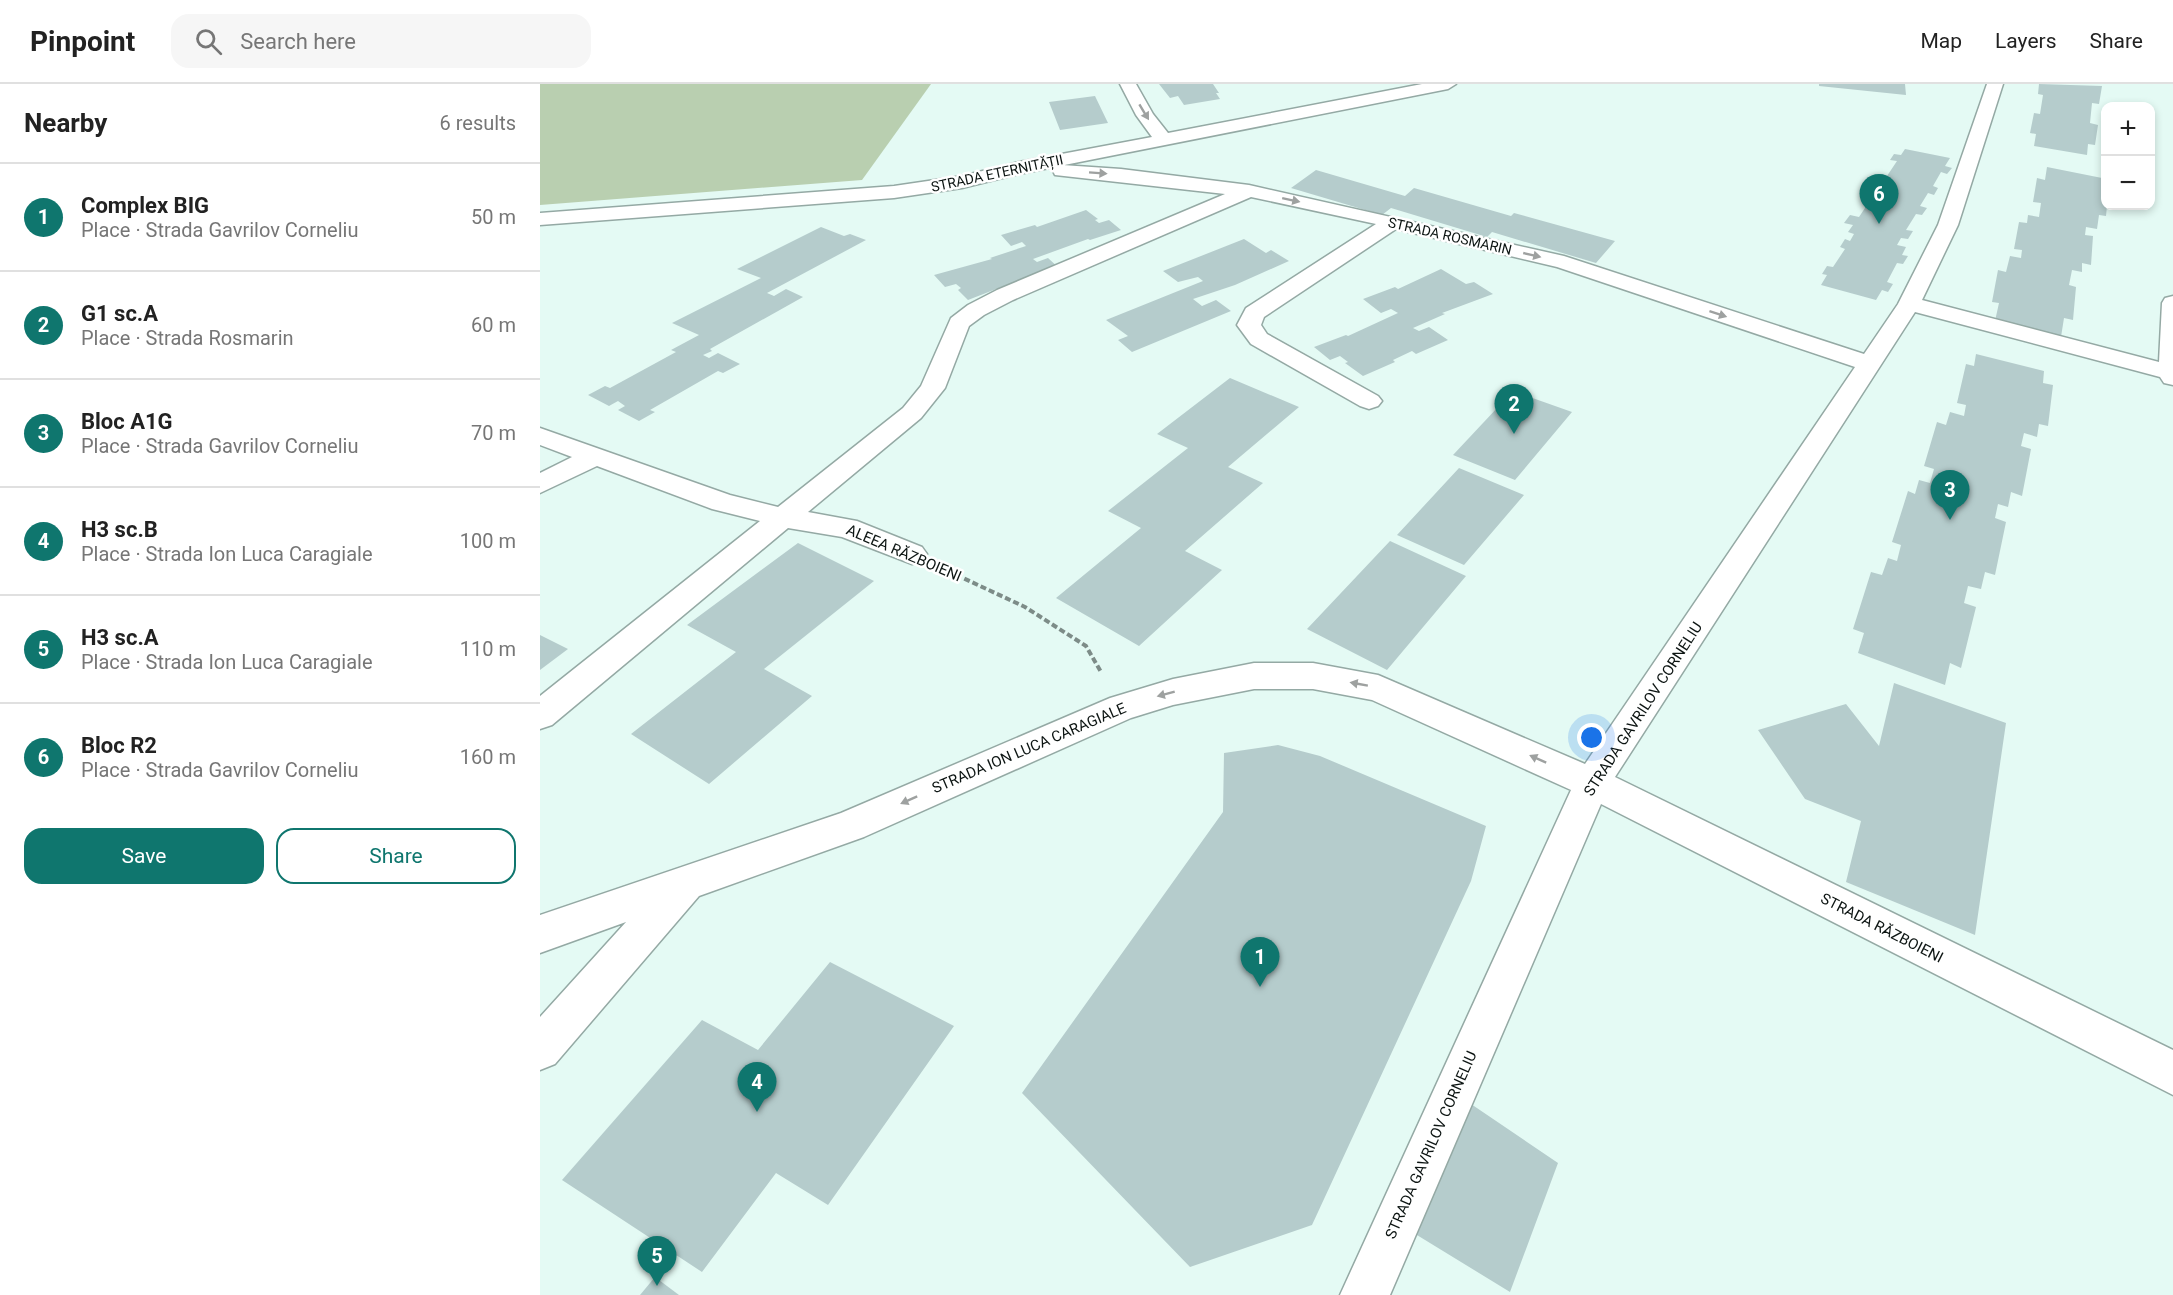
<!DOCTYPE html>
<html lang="en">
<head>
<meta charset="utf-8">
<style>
  body { margin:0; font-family:Roboto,sans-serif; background:#f6f6f6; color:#222 }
  .controls { position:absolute; right:18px; top:18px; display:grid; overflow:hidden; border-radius:12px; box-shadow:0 3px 9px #0003 }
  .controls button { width:54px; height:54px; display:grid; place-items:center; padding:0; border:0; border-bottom:2px solid #e0e0e0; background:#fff; color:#222; font:30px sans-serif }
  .you { position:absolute; left:1052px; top:654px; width:21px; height:21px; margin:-15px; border:4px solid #fff; border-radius:50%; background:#1a73e8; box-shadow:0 0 0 9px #1a73e833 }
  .badge { display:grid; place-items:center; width:39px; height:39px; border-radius:50%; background:#0f766e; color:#fff; font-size:20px; font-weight:700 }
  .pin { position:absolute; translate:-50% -50px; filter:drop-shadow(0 2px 3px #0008) }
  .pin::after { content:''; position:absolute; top:32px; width:21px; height:18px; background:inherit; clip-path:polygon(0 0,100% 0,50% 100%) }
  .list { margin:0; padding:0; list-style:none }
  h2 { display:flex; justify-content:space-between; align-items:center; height:78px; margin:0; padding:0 24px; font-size:26px }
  h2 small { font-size:20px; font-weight:400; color:#767676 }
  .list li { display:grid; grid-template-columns:39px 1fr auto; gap:18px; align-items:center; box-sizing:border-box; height:108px; padding:0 24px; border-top:2px solid #e0e0e0 }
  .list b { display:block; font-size:22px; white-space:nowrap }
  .list p { margin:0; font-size:20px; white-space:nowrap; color:#767676 }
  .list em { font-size:20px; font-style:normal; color:#767676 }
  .actions { display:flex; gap:12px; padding:18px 24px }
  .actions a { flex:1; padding:14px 0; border:2px solid #0f766e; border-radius:18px; text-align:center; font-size:21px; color:#0f766e }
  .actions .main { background:#0f766e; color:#fff }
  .icon { flex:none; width:33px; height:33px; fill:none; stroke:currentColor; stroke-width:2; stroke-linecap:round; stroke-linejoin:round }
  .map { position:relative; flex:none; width:1633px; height:1211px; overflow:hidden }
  header { display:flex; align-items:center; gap:36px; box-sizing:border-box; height:84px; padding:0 30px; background:#fff; border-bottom:2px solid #e0e0e0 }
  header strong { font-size:28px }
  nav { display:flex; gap:33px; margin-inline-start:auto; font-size:21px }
  .search { width:420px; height:54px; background:#f6f6f6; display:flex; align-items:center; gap:15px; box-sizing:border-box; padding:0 21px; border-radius:18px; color:#767676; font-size:22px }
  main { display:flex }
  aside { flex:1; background:#fff }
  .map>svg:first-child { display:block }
  .green { fill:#b9cfb0 }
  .building { fill:#b5cccc }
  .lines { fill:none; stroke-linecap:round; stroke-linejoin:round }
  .minor-casing { stroke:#94a9a4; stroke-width:3 }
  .path { stroke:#7d8c88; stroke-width:4; stroke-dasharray:6 3; stroke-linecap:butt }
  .minor { fill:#fff; fill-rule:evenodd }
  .oneway { fill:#9ea1a0 }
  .labels { text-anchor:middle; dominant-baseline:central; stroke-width:5; stroke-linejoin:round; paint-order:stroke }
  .far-street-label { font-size:14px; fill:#0c1412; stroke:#fff }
  .street-label { font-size:15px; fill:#0c1412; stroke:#fff }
</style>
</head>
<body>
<header>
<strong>Pinpoint</strong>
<div class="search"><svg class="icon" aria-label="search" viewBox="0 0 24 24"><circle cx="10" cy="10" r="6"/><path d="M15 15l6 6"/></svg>Search here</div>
<nav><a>Map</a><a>Layers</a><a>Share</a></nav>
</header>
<main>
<aside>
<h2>Nearby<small>6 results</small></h2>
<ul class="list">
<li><span class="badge">1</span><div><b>Complex BIG</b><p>Place · Strada Gavrilov Corneliu</p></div><em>50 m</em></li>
<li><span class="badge">2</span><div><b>G1 sc.A</b><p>Place · Strada Rosmarin</p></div><em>60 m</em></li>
<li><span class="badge">3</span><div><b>Bloc A1G</b><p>Place · Strada Gavrilov Corneliu</p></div><em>70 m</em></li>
<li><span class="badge">4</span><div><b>H3 sc.B</b><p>Place · Strada Ion Luca Caragiale</p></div><em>100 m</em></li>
<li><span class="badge">5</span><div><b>H3 sc.A</b><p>Place · Strada Ion Luca Caragiale</p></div><em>110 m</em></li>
<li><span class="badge">6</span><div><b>Bloc R2</b><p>Place · Strada Gavrilov Corneliu</p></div><em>160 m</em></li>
</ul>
<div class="actions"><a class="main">Save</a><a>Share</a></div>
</aside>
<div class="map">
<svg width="1633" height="1211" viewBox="0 0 1633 1211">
  <rect width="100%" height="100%" fill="#e4faf4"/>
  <path class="green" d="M0,0H391L322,96L0,121Z"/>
  <path class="building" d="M619,0H673L679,9H676L680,15L644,21L638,12L630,14Z
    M1279,0H1365L1366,11L1279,2Z
    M1499,0L1562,2L1559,20L1552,19L1550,39L1558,41L1555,61L1548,60L1547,71L1494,62L1496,50L1490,49L1494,29L1500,30L1503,11L1498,10Z
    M555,12L568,39L520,46L509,18Z
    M1365,65L1410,74L1405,82L1412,84L1407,90L1401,88L1393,102L1398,104L1394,111L1388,109L1380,122L1387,124L1382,131L1376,130L1366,146L1373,147L1368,155L1361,154L1357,161L1366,163L1362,171L1368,172L1363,180L1357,179L1347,198L1353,200L1348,208L1342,206L1336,216L1281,201L1287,191L1282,190L1287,182L1293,183L1305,165L1300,163L1305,155L1310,157L1314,150L1308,148L1313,141L1304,139L1310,131L1319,133L1329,118L1322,116L1327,109L1334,111L1342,98L1335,97L1340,90L1347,92L1357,77L1350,76L1354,70L1361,71Z
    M1507,83L1562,94L1561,106L1566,107L1567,122L1566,132L1559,131L1557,145L1546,143L1545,151L1553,152L1551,181L1542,179V188L1532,186L1529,201L1536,203L1533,236L1524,234L1521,253L1455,237L1459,219L1452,218L1458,186L1466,188L1470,172L1481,174L1482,166L1474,165L1479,138L1487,139L1488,131L1499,133L1501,119L1493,118L1497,94L1505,96Z
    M776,86L865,112L874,104L971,132L974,129L1075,157L1056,179L952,148L947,153L851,124L842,131L751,104Z
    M546,126L558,135L555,136L559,139L569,136L581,146L550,156L548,155L493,175L497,178L508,174L520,185L485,197L482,195L428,216L418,206L421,204L416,200L405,203L394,191L452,175L450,174L486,162L482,158L471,162L461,151L495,141L497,143Z
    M281,143L304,152L310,150L326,156L227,209L234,212L246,205L263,213L170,265L172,267L163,271L169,274L178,269L200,280L183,289L178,287L110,326L115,328L99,337L78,326L85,322L78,317L69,322L48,311L65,302L70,304L136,268L131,266L159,251L132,239L221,194L197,185Z
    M704,155L726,169L731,166L749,177L695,201L653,215L662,222L676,216L691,227L592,268L578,256L588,252L566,236L663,197L658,193L638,198L623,187Z
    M901,185L926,200L934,198L953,210L902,229L905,230L873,244L879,247L889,243L908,256L876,270L872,267L853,276L855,278L823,292L805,279L808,278L800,272L790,276L774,263L806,251L808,252L858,229L851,225L841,229L823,215L855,203L858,205Z
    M1436,270L1504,287L1503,299L1513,301L1508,342L1499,340L1497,353L1484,349L1481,362L1491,365L1482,412L1471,408L1468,423L1458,420L1455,434L1466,438L1455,491L1445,488L1441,505L1428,502L1424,519L1436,523L1421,584L1410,579L1405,601L1318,569L1324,549L1313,545L1331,488L1342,491L1348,474L1357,477L1361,461L1352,458L1368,407L1375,410L1379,396L1390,399L1394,385L1384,382L1397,338L1406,341L1410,328L1424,332L1426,321L1417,319L1426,280L1434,282Z
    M690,294L759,323L688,383L723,399L645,467L682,486L599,562L516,514L601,444L568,427L648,364L617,350Z
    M973,307L1032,328L975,396L913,371Z
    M919,384L984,411L924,481L857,451Z
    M850,457L926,492L847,586L767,545Z
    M258,459L334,497L224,585L272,612L169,700L91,650L196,568L147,541Z
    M0,551L28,565L0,586Z
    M1354,599L1466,639L1435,851L1306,798L1321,737L1265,715L1218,646L1306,620L1339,662Z
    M738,661L780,672L946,742L931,797L772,1141L650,1183L482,1009L683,728L684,669Z
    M290,878L414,942L288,1121L236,1089L162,1188L22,1096L162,936L218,966Z
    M931,1020L1018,1079L970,1208L872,1148Z
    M115,1193L139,1211H100Z"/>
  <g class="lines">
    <defs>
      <path id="minor" d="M580,0H596L613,30L628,49L882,0H916L908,5L479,90L422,104L354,114L0,141V129L354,102L422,92L479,78L612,53L596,31Z
        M1447,0H1463L1418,141L1382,216L1619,278L1622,219L1625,214L1633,212V301L1624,299L1620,293L1375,228L1075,693L1633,966V1011L1061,720L850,1211H800L1031,706L832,616L773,605H714L633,621L591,634L324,753L159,812L15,980L0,986V933L86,838L0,869V831L301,729L570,614L633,595L714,579H773L838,591L1045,680L1315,283L1017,183L856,145L724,233L721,241L727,250L838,312L842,317L838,322L829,325L820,322L711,260L697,241L706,224L836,140L711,113L473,216L444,231L429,242L405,304L381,334L268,428L317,437L382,463L387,470L382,477L372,480L302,453L248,444L12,641L0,645V612L220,437L172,425L57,382L0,409V389L32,373L0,361V344L190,411L238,423L363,324L381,302L411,234L428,221L457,206L685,110L515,91L513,87L515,83L522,81L581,85L709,101L1024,172L1324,270L1358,220L1398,141Z"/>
    </defs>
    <use href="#minor" class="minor-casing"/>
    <path class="path" d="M408,487L485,523L546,562L561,588"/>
    <use href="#minor" class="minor"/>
  </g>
  <defs><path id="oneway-solid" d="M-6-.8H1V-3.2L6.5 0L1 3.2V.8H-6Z" transform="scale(1.5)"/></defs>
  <g class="oneway">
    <use href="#oneway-solid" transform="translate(604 28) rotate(59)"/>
    <use href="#oneway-solid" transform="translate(558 89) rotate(4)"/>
    <use href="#oneway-solid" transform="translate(751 116) rotate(12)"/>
    <use href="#oneway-solid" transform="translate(992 171) rotate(13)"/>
    <use href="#oneway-solid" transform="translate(1178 230) rotate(18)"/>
    <use href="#oneway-solid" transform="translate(819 600) rotate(-170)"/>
    <use href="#oneway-solid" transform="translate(626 610) rotate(165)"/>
    <use href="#oneway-solid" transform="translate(998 675) rotate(-156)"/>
    <use href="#oneway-solid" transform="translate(369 716) rotate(156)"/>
  </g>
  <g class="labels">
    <g class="far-street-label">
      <text transform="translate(457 89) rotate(-12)">STRADA ETERNITĂȚII</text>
      <text transform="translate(910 152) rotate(13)">STRADA ROSMARIN</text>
    </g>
    <g class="street-label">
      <text transform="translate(364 469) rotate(23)">ALEEA RĂZBOIENI</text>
      <text transform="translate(1103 625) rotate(-57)">STRADA GAVRILOV CORNELIU</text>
      <text transform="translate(489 664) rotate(-23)">STRADA ION LUCA CARAGIALE</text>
      <text transform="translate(1342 844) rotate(27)">STRADA RĂZBOIENI</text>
      <text transform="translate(891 1061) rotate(-66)">STRADA GAVRILOV CORNELIU</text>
    </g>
  </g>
</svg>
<div class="controls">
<button>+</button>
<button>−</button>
</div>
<div class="you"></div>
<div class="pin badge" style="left:720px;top:903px">1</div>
<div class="pin badge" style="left:974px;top:350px">2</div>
<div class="pin badge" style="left:1410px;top:436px">3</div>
<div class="pin badge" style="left:217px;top:1028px">4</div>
<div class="pin badge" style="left:117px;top:1202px">5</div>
<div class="pin badge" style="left:1339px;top:140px">6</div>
</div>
</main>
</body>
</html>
